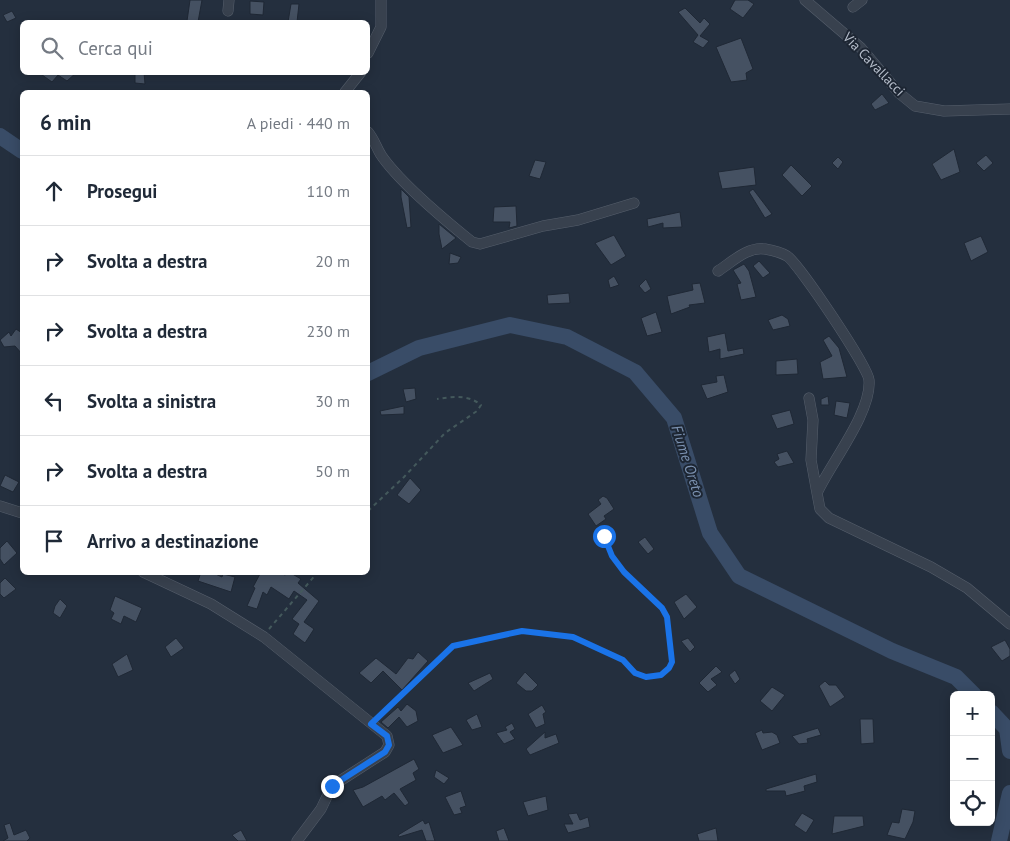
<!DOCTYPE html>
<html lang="it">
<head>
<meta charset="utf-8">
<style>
  body { margin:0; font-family:"PT Sans",sans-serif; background:#f2f2f3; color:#1f2937 }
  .controls { position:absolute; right:15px; bottom:15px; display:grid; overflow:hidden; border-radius:8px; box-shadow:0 2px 12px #0003 }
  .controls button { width:45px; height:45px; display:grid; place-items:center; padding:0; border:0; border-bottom:1px solid #e0e1e3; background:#fff; color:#1f2937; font:25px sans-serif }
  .stop { position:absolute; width:15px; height:15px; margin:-11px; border:4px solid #1a73e8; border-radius:50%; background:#fff }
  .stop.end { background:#1a73e8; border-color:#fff; box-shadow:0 1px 5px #0008 }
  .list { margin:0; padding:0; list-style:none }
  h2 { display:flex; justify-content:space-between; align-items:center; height:65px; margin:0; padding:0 20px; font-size:21px }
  h2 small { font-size:16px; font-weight:400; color:#747a83 }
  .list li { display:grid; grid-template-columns:32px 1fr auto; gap:15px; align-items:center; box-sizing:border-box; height:70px; padding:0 20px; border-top:1px solid #e0e1e3 }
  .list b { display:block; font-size:19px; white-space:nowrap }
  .list em { font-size:16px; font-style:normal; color:#747a83 }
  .icon { flex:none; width:28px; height:28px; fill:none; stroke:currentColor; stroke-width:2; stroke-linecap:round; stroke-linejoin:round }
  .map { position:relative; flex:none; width:1010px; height:841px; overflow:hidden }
  .search { position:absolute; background:#fff; box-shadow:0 2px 12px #0003; left:20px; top:20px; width:350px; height:55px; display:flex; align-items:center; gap:12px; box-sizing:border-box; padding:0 18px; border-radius:8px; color:#747a83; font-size:19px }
  .panel { position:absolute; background:#fff; box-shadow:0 2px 12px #0003; left:20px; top:90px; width:350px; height:485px; border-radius:8px }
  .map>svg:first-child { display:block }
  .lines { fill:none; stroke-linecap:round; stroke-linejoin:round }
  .river { stroke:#394c67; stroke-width:16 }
  .building { fill:#455162; stroke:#1f2835 }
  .street-casing { stroke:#565f6c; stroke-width:11 }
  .path { stroke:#44595c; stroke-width:2; stroke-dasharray:4 4; stroke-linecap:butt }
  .street { stroke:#38414e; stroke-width:10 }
  .route { stroke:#1a73e8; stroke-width:6 }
  .labels { text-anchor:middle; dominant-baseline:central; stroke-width:4; stroke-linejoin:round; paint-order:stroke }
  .street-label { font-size:14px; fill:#b4bcc9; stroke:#1d2633 }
  .water-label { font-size:15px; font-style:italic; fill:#7c92b1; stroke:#1d2633 }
</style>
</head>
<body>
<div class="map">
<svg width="1010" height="841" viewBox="0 0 1010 841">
  <rect width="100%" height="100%" fill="#242f3e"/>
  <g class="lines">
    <path class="river" d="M0,136L22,151
      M368,373L419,348L510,325L567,337L635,372L674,418L710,533L739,576L892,651L956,677L974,695
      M991,712L1007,729L1010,751
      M999,841L1010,793"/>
  </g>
  <path class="building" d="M190,0H202L198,22L187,21Z
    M735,0H748L754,4L743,18L730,9Z
    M250,1L264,2L263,15L250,14Z
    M291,4H299L297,22H288Z
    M685,8L700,23L704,18L710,24L700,36L709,41L703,48L693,42L698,35L678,12Z
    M12,11L16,18L7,22L3,15Z
    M741,38L753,69L746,73L747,80L731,82L716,47Z
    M38,72H77L67,81L58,75L52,82Z
    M135,72H144L145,84L135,83Z
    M882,94L889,103L875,110L871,104Z
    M954,149L960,172L941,180L932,164Z
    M986,155L993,163L984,171L976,163Z
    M838,157L843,162L838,169L832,163Z
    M535,160L546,162L540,179L529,176Z
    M791,165L812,186L802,196L782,175Z
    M754,167L756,185L722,189L718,172Z
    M401,189L409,197L411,227L407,228L401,197Z
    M753,189L772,214L765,218L749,192Z
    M516,206L517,226L509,228L510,222H493L494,207Z
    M680,212L682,227L663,228V223L648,227L647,219Z
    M439,224L456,238L442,249L439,234Z
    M614,235L626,256L611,265L595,243Z
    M981,236L988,252L971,261L964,243Z
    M450,253L461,257L458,263L449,264Z
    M759,261L770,273L763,278L753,266Z
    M744,264L749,271L756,297L741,300L737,284L741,283L733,270Z
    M614,276L619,285L610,288L608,280Z
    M646,279L651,289L645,293L639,286Z
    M700,283L705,303L689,305L690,307L671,314L667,296L693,290L692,284Z
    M569,293L570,303L548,304L547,295Z
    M656,312L662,332L647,336L641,318Z
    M782,315L788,319L790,326L773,330L768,320Z
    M16,329L22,333V354L15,346L4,347L0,340L9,332L11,336Z
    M725,333L728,351L743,348L744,354L720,359V349L709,352L707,337Z
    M829,336L839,348L847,377L823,379L820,362L832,356L823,340Z
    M797,359L798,374L776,375V361Z
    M724,375L728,392L707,399L701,385L717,382L716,376Z
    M415,388L416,399L406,402L403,389Z
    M828,396L829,405H821V399Z
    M836,401L850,403L847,418L834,415Z
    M404,406V414L381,415L380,411Z
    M790,410L794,424L777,429L771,415Z
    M787,451L794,463L778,467L774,462L779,459L777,454Z
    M5,475L19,482L13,492L0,486Z
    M410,478L421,490L409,504L397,495Z
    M603,496L607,498L614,509L604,516L606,519L596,526L588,514L601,504L598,500Z
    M645,537L654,549L648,554L638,542Z
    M7,541L17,553L4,565L0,559V548Z
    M201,572H211L222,577L223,574L235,577L231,592L198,581Z
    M261,572H279L285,575L289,572L301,579L298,583L319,601L304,622L314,629L305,643L293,634L299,624L292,619L307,600L294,591L289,599L271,587L267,595L263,592L257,609L247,606L255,588L253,587Z
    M5,578L16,589L4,598L0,594V583Z
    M686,594L697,607L684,619L674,602Z
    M115,596L142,608L136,622L124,616L121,624L111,619L114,613L110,610Z
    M60,599L67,606L60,618L53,613L55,606Z
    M176,638L184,648L171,657L165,647Z
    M688,638L695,647L690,652L681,641Z
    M1005,640L1010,649V656L1002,661L991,647Z
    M418,652L428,661L402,690L383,671L371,683L359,673L376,658L396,674L408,658L413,659Z
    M127,654L133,670L118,677L112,664Z
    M716,666L722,672L711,679L717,685L708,692L699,683Z
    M735,670L740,679L735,684L729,675Z
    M525,672L538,685L532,691H526L516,683Z
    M490,673L493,679L474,691L468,683Z
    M825,681L829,685H836L845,697L830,707L819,686Z
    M772,687L785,695L772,711L760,701Z
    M407,704L416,711L418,721L407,727L399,717L388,728L381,722L398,707L401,711Z
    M542,705L546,712L543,714L545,724L536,728L528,714Z
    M477,714L482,727L472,730L466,720Z
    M860,719H873L874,743L861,744Z
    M512,723L515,729L510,732L515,739L504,744L496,733L507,730L505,727Z
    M451,727L463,745L443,753L432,735Z
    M818,728L821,735L807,739L808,743L799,744L792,736Z
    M762,730L763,733L772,732L777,735L780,743L762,750L755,733Z
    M545,732V738L556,734L559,743L530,755L526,749Z
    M414,759L419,769L413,773L416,780L400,789L409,803L405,806L394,793L385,800L382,796L363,807L353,790L363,787Z
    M436,770L449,778L444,784L434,777Z
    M816,774L817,782L804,786L805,791L786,796L785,791H766V789Z
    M461,791L466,806L460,808L462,813L454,815L445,797Z
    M546,796L548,810L528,816L523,802Z
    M902,809L915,811L913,822L905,839L887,835L892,822L899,823Z
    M577,813L580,820L588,817L590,827L568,833L564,824H573L568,814Z
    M802,813L814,820L806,833L794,825Z
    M834,816H863L864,826L832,834Z
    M423,820L425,824L429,822L435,841H426L422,830L399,837L398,835Z
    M10,823L14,835L26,830L30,838L27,841H3L8,838L4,825Z
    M504,828L509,841H499L496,831Z
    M716,828L718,841H699L697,834Z
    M241,830L247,841H238L232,835Z"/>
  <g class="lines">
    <defs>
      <path id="street" d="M805,0L861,48L899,93L915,106L944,111L1010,109
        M853,7L862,0
        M228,11L229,0
        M368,53L381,27V0
        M345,92L361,72
        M368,132C374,139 376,147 381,155C400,183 446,221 472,242L480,244L543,226L578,220L634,203
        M718,271C732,262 748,246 765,249C771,250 782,253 787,256C799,264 868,367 869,380C872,412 830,464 817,493L820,509L829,518L931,567L967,588L1010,624
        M809,398L813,420L811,460L817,493
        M0,506L22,513
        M143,572L211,604L264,637L387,736L389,745L385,752L332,786L321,809L297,841"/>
    </defs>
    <use href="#street" class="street-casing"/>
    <path class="path" d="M368,511L404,477L445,433L477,411L481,405C468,394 452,397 437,399
      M269,629L318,572
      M378,717L453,646L522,631L573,637L623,660L635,673L646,677L661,675L669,668L672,662L667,617L662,608L624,572L612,556L604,536"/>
    <use href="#street" class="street"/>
  </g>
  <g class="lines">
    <path class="route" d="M332,786L385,752L389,745L387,736L371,724L453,646L522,631L573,637L623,660L635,673L646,677L661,675L669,668L672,662L667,617L662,608L624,572L612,556L604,536"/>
  </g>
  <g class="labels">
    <g class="street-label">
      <text transform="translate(874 64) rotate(46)">Via Cavallacci</text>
    </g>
    <g class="water-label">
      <text transform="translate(688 461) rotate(72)">Fiume Oreto</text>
    </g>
  </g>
</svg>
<div class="controls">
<button>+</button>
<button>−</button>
<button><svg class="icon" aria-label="locate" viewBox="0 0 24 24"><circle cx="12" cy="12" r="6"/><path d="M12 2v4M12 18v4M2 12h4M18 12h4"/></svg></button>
</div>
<div class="stop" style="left:604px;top:536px"></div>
<div class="stop end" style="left:332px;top:786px"></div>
<div class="search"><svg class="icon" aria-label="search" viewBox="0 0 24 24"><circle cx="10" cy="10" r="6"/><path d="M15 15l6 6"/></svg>Cerca qui</div>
<section class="panel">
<h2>6 min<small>A piedi · 440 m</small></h2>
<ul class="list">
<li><svg class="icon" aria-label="ahead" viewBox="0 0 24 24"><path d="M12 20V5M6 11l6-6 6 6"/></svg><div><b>Prosegui</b></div><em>110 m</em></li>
<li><svg class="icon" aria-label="right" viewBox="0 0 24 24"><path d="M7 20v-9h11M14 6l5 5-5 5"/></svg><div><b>Svolta a destra</b></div><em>20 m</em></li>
<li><svg class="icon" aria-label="right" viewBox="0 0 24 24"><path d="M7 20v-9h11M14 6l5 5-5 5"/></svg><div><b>Svolta a destra</b></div><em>230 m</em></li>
<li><svg class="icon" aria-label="left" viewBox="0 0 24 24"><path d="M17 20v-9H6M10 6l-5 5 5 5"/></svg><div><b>Svolta a sinistra</b></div><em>30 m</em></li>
<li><svg class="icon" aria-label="right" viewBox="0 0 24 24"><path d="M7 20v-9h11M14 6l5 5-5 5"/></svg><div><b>Svolta a destra</b></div><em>50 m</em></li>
<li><svg class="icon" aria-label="arrive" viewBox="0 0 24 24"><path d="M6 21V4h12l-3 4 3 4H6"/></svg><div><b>Arrivo a destinazione</b></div></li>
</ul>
</section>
</div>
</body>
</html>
